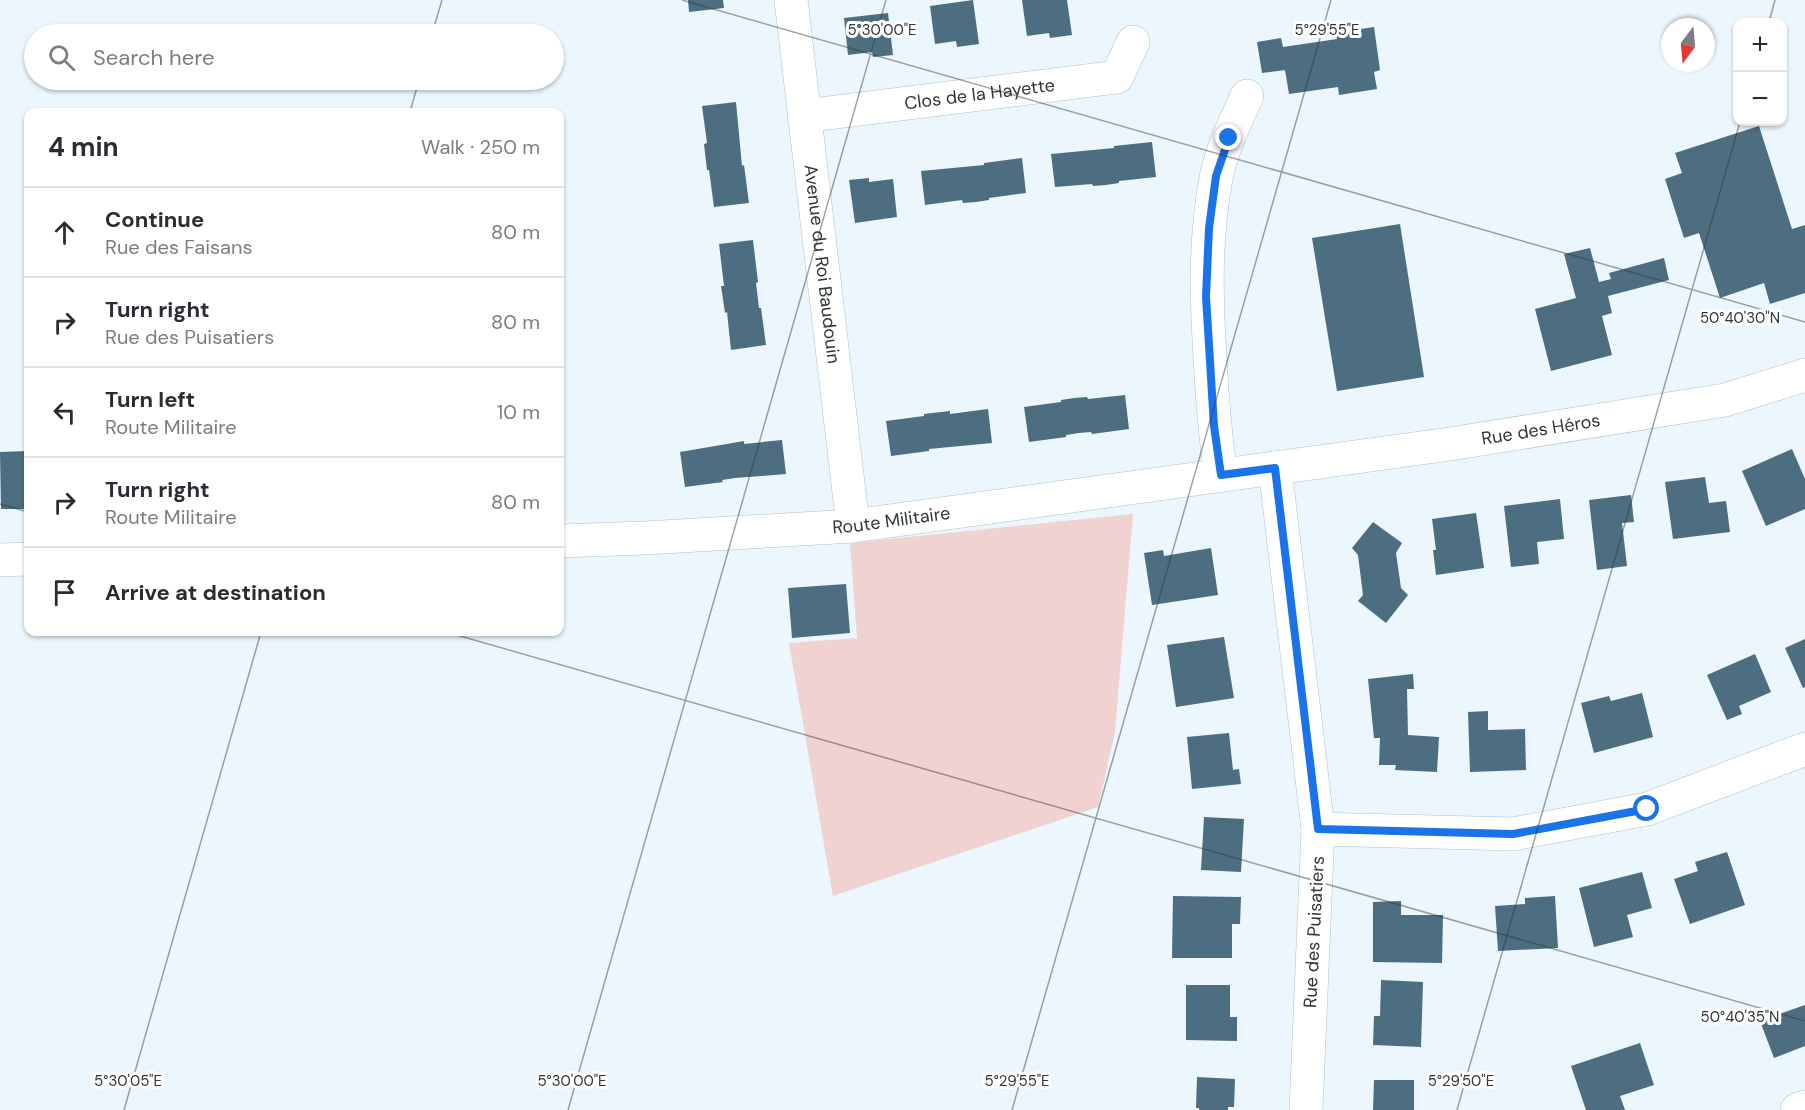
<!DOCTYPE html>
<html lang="en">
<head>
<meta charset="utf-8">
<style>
  body { margin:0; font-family:"DM Sans",sans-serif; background:#f2f2f3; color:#2b2b33 }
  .controls { position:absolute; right:18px; top:18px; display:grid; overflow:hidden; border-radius:12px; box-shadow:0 2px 4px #0004 }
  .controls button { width:54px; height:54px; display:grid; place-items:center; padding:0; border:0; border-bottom:2px solid #e1e1e2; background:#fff; color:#2b2b33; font:30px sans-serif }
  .compass { position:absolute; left:1661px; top:18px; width:54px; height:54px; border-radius:50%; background:#fff; box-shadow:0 2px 4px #0004; rotate:196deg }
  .stop { position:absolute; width:18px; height:18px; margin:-14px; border:4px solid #1a73e8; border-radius:50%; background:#fff }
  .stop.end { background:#1a73e8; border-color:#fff; box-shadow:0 2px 6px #0008 }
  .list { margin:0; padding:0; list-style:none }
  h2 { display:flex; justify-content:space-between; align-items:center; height:78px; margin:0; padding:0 24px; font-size:26px }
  h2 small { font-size:20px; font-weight:400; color:#7c7c81 }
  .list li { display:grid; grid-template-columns:39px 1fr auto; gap:18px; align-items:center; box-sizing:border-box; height:90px; padding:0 24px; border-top:2px solid #e1e1e2 }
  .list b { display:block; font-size:22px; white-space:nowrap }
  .list p { margin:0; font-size:20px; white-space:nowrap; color:#7c7c81 }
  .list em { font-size:20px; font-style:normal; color:#7c7c81 }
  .icon { flex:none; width:33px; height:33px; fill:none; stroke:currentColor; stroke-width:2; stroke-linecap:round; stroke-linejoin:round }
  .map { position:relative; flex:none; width:1805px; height:1110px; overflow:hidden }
  .search { position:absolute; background:#fff; box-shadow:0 2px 4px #0004; left:24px; top:24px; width:540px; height:66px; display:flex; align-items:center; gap:15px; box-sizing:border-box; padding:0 21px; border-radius:33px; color:#7c7c81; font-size:22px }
  .panel { position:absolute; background:#fff; box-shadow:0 2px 4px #0004; left:24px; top:108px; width:540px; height:528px; border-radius:12px }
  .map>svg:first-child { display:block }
  .green { fill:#f0d2d1 }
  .building { fill:#4c6e80 }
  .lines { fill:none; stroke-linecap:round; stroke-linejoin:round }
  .minor-casing { stroke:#aec0ca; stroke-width:34 }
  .minor { stroke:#fff; stroke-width:33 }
  .route { stroke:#1a73e8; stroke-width:8 }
  .ticks { fill:none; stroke:#2e363a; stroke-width:1.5; stroke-opacity:0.45 }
  .labels { text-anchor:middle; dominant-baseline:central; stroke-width:6; stroke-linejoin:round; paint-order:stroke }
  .street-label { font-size:18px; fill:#2e363a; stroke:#fff }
  .ticks-label { font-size:15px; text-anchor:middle; fill:#2e363a; stroke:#fff; stroke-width:6; stroke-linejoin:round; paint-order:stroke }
</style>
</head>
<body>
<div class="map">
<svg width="1805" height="1110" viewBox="0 0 1805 1110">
  <rect width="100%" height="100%" fill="#ebf6fd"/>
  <path class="green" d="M1133,514L1115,732L1098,807L833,896L789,643L857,638L850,543Z"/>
  <path class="building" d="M688,0H723L724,8L689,12Z
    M973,0L979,44L957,47L956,41L935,44L930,6Z
    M1022,0H1067L1072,35L1050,38L1049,33L1027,36Z
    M888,13L893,55L873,57L872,52L848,55L844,18Z
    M1374,27L1380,70L1374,72L1377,89L1339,95L1338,87L1289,94L1285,70L1262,73L1257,42L1281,38L1283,47L1337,39L1335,33Z
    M736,102L742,166L744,165L749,203L714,207L709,170H707L704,144L707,143L702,106Z
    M1759,126L1792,229L1805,225V293L1770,304L1764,283L1720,298L1699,233L1684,238L1665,179L1682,173L1675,153Z
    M1152,142L1156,177L1119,181V183L1106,185L1093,186L1092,184L1055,187L1051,154L1114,148V146Z
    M1022,158L1026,193L989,198V200L976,202L963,203L962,200L925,205L921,171L984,165V163Z
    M869,178V182L893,179L897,217L855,223L849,180Z
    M1400,224L1424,377L1337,391L1312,238Z
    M753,240L758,282L756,283L759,308H761L766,345L731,350L727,312L725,313L723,299L721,286H724L719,244Z
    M1590,248L1599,282L1611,279L1609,273L1664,258L1669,280L1608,296L1612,313L1602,316L1612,355L1551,371L1535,309L1576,298L1564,254Z
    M1125,395L1129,429L1092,434L1091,432L1079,433L1066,435V437L1029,442L1024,407L1061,402V400L1074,398L1087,397L1088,399Z
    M988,409L992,443L929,449V451L891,456L886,421L924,416V414L950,411V414Z
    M782,440L786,474L735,478L722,480L723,482L685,487L680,452L744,441V444Z
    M1792,449L1805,479V509L1766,526L1742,471Z
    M28,451V509H1L0,452Z
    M1705,477L1709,503L1726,501L1730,532L1673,539L1665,482Z
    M1631,495L1634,522L1622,523L1627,566L1597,570L1589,500Z
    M1560,499L1564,539L1537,542L1539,564L1511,567L1504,506Z
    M1476,513L1484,568L1436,575L1433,550H1436L1432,519Z
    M1373,522L1402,543L1396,553L1401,588L1408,595L1386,623L1358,601L1363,595L1358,555L1352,548Z
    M1211,548L1218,595L1152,605L1144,553L1163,550L1164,556Z
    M846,584L850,633L792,638L788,588Z
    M1224,637L1234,698L1176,707L1167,645Z
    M1805,639V687L1803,688L1785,648Z
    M1755,654L1771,692L1739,706L1742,714L1727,720L1707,675Z
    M1413,674L1414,689H1407L1408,735L1439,737L1437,772L1395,770L1396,765H1379L1380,738H1374L1368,679Z
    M1642,693L1653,737L1594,753L1581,703L1609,696L1611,701Z
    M1488,711V730L1525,729L1526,770L1470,772L1468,712Z
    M1229,733L1233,770L1239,769L1241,784L1192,789L1187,737Z
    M1204,817L1244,819L1241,872L1201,870Z
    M1727,852L1745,905L1690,924L1674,879L1698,871L1695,862Z
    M1642,872L1652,908L1627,915L1633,937L1594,947L1579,888Z
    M1173,896L1241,897L1240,924H1232V958H1172Z
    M1555,896L1558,948L1498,951L1495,906L1525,904V898Z
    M1401,901V915H1443L1442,963L1373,962V902Z
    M1381,980L1423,982L1421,1047L1373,1045L1374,1016H1380Z
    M1186,985H1230V1017H1237V1041L1186,1040Z
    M1805,1005V1046L1774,1058L1760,1021Z
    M1640,1043L1654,1085L1620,1096L1625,1110H1586L1571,1066Z
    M1197,1077L1235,1079L1234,1107H1228V1110H1199V1108H1196Z
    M1374,1080H1414V1110H1373Z"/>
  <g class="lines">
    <defs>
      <g id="minor">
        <path id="s1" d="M791,0L853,526"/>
        <path id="s2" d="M804,116L1117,77L1133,42"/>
        <path d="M1275,468L1318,829L1306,1110"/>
        <path d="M1221,475C1215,435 1212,396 1210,356C1206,296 1205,237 1216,178C1222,149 1235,122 1247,96"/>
        <path id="s3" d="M560,541L645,538L853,526L1450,444L1725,400L1805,375"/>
        <path d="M0,560L28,559"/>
        <path d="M1318,829L1513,834L1647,809L1805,749"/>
        <path d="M1797,1110L1805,1107"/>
      </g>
    </defs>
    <use href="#minor" class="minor-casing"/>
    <use href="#minor" class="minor"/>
  </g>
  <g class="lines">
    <path class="route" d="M1229,138L1216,176L1209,228L1206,297L1214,426L1221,475L1275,468L1318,829L1513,834L1647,809"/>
  </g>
  <path class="ticks" d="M682,0L1805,322M1769,22L1775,0M432,34L442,0M410,112L419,80M0,504L28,512M446,632L1805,1021M124,1110L261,632M568,1110L886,0M1012,1110L1331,0M1457,1110L1740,122"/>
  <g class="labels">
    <g class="street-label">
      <text stroke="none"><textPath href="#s2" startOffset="177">Clos de la Hayette</textPath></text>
      <text stroke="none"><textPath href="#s1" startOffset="266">Avenue du Roi Baudouin</textPath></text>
      <text stroke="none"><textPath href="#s3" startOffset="988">Rue des Héros</textPath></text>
      <text stroke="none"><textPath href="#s3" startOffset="332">Route Militaire</textPath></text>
      <text transform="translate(1314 932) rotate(-87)">Rue des Puisatiers</text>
    </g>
  </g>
  <g class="ticks-label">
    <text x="882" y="35">5°30'00"E</text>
    <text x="1327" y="35">5°29'55"E</text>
    <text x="1740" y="323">50°40'30"N</text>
    <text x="1740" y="1022">50°40'35"N</text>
    <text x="128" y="1086">5°30'05"E</text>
    <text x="572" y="1086">5°30'00"E</text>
    <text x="1017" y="1086">5°29'55"E</text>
    <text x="1461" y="1086">5°29'50"E</text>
  </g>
</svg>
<div class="controls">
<button>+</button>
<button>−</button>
</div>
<svg class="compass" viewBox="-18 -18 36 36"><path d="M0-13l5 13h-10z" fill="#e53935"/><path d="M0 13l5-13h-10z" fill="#7c7c81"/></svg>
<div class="stop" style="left:1647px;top:809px"></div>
<div class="stop end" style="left:1229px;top:138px"></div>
<div class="search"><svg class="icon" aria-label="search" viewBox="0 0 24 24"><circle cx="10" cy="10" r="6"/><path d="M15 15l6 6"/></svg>Search here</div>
<section class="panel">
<h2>4 min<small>Walk · 250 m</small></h2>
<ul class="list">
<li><svg class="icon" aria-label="ahead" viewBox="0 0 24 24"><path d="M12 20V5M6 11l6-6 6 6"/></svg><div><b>Continue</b><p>Rue des Faisans</p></div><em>80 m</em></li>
<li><svg class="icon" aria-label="right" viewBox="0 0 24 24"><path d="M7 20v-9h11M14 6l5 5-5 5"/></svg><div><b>Turn right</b><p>Rue des Puisatiers</p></div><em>80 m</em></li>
<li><svg class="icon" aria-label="left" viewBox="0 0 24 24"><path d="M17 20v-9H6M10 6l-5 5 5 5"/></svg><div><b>Turn left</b><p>Route Militaire</p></div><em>10 m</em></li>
<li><svg class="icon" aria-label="right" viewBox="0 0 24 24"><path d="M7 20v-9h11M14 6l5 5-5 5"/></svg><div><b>Turn right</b><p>Route Militaire</p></div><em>80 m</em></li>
<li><svg class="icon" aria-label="arrive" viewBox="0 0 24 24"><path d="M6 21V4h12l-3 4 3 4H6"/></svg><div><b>Arrive at destination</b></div></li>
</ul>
</section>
</div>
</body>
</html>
